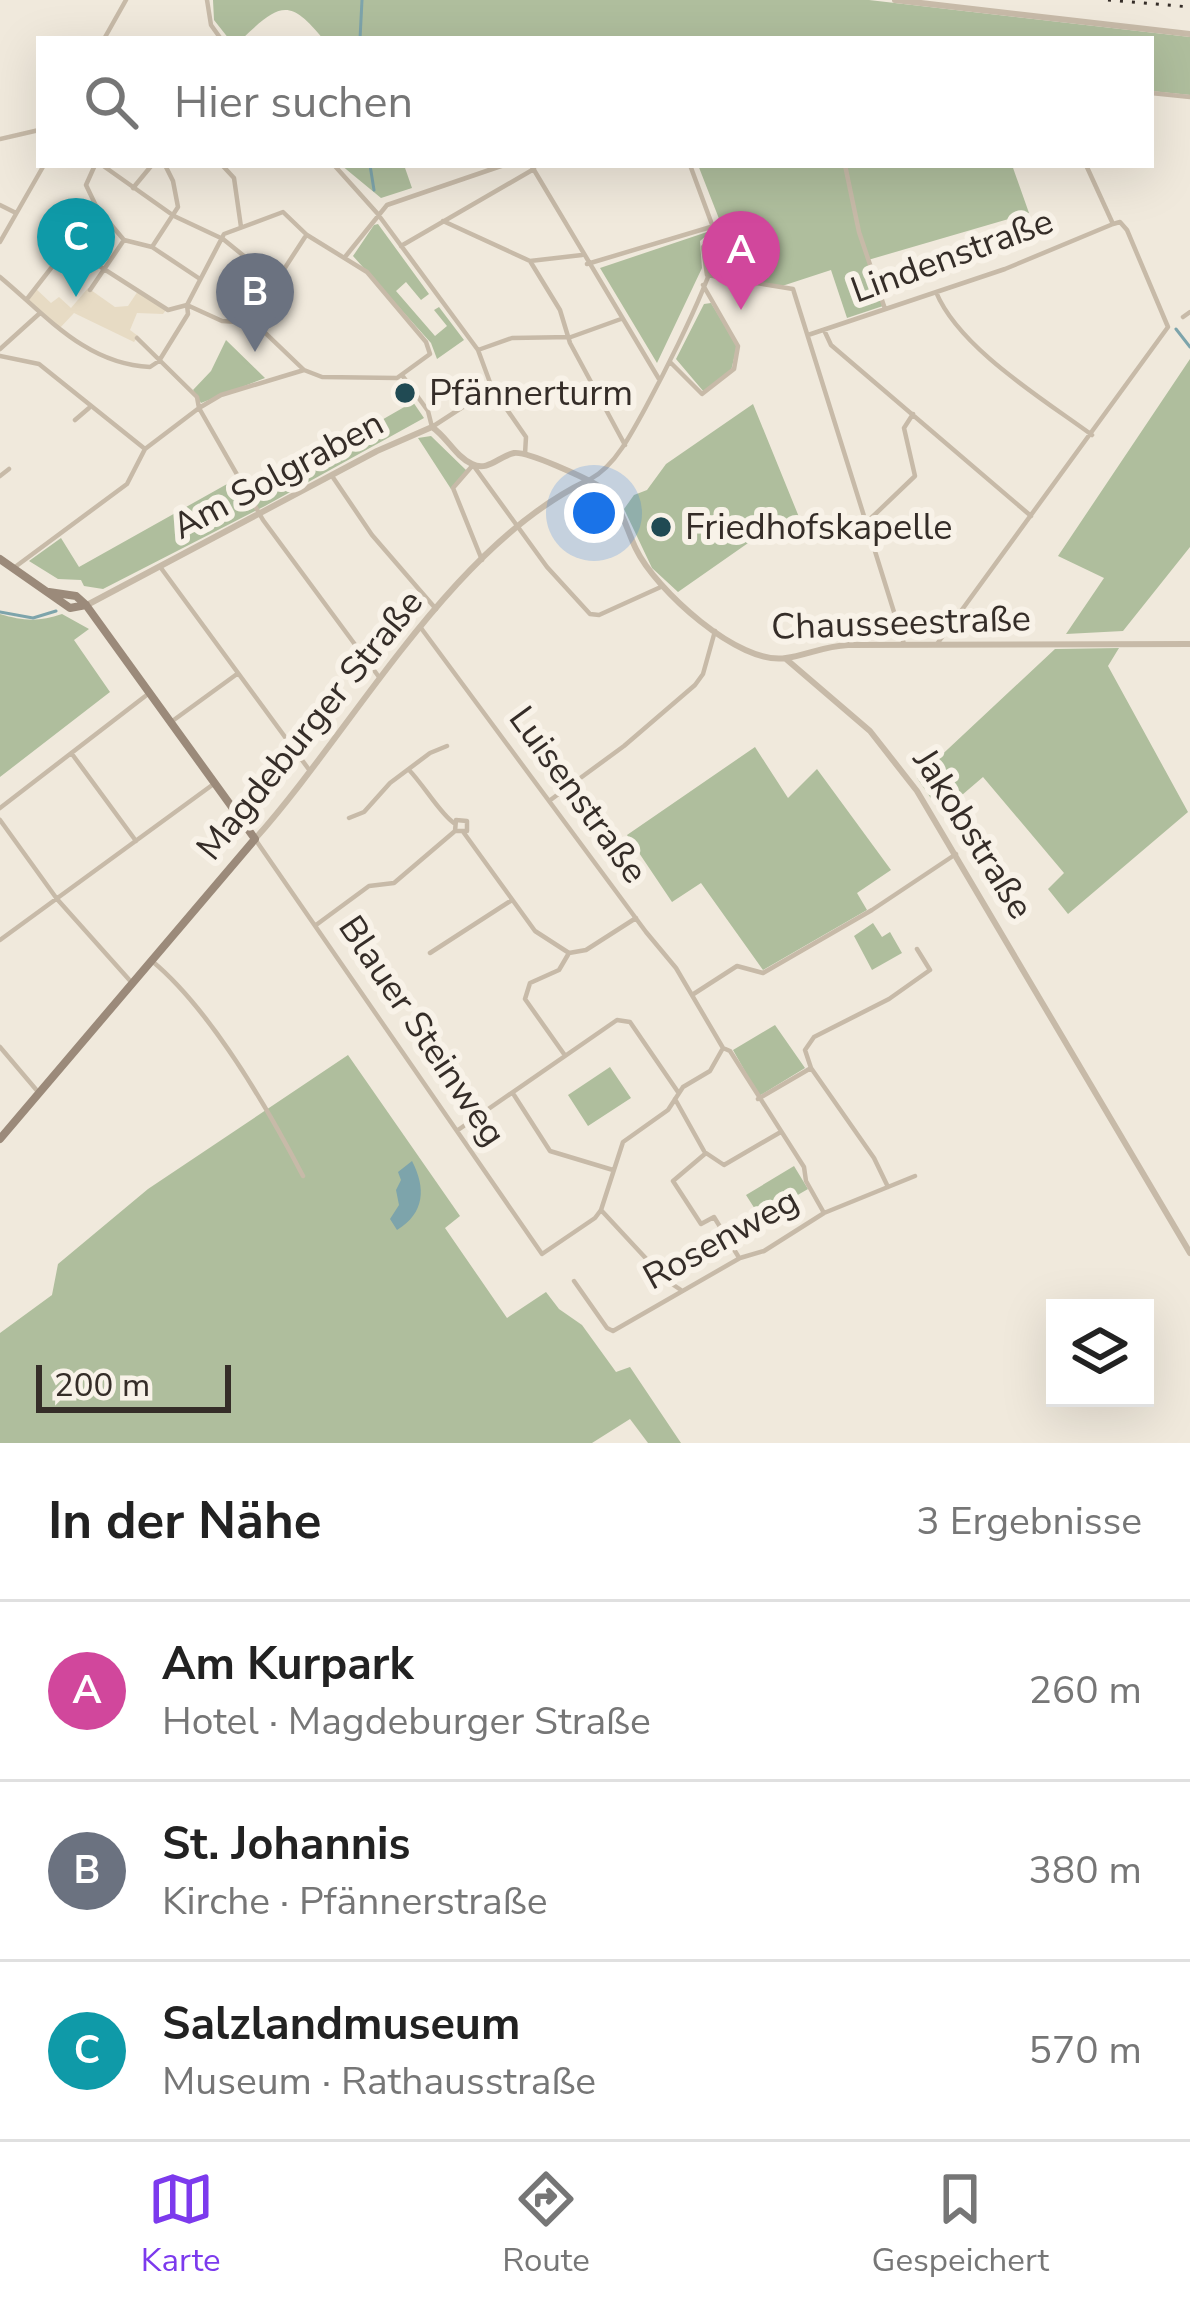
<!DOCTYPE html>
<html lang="de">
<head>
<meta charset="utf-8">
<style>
  body { margin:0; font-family:"Nunito Sans",sans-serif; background:#f6f6f6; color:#222 }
  .controls { position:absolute; right:36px; bottom:36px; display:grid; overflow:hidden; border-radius:0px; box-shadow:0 12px 48px #0002 }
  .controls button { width:108px; height:108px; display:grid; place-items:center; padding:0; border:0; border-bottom:3px solid #e0e0e0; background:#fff; color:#222; font:60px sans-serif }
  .scale { position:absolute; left:36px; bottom:30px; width:195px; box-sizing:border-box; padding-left:12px; border:6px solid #352d28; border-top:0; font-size:33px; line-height:42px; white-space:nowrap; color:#352d28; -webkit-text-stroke:9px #f8f2e8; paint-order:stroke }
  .you { position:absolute; left:594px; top:513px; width:42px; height:42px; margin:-30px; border:9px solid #fff; border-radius:50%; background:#1a73e8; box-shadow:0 0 0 18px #1a73e833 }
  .badge { display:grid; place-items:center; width:78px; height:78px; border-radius:50%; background:#7c3aed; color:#fff; font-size:39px; font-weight:700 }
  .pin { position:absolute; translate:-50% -99px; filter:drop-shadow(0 3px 6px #0008) }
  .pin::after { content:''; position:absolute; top:63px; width:42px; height:36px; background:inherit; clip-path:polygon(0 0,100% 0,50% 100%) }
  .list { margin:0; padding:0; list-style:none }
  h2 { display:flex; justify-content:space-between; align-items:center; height:156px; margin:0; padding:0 48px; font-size:51px }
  h2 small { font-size:39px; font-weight:400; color:#767676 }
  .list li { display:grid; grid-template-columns:78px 1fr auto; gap:36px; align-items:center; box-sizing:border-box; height:180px; padding:0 48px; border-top:3px solid #e0e0e0 }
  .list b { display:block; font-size:45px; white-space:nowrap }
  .list p { margin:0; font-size:39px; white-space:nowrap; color:#767676 }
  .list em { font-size:39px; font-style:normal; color:#767676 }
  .icon { flex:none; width:66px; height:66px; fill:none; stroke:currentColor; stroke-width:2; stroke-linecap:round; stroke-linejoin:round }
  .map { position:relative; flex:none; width:1190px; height:1443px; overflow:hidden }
  .search { position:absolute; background:#fff; box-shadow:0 12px 48px #0002; left:36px; right:36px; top:36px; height:132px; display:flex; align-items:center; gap:30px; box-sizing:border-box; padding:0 42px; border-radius:0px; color:#767676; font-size:45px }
  .sheet { height:696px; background:#fff }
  nav { display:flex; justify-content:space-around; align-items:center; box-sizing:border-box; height:168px; border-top:3px solid #e0e0e0; background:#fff; font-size:33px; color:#767676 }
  nav a { display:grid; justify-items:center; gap:6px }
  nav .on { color:#7c3aed }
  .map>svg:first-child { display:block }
  .green { fill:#afbe9d }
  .plaza { fill:#e7dbc4 }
  .water { fill:#7da4ab }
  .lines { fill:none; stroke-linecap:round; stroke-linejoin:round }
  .stream { stroke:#7da4ab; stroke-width:3 }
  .minor { stroke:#c7baa8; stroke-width:4.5 }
  .tertiary { stroke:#c7baa8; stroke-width:6 }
  .secondary { stroke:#9b8a7a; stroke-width:8 }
  .rail { stroke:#352d28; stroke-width:3; stroke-dasharray:3 9; stroke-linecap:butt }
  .poi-dot { fill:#204a53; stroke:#f8f2e8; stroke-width:4.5 }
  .labels { text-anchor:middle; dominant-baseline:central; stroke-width:12; stroke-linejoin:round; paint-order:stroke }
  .street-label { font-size:36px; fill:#352d28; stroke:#f8f2e8 }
  .poi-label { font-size:36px; fill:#352d28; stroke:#f8f2e8; text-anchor:start }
</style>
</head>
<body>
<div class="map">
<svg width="1190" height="1443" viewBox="0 0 1190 1443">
  <rect width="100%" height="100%" fill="#f0e9dc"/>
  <path class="green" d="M213,0H869L1190,37V95L1151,91V39H323C291,0 281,1 242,39H229L214,20Z
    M341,165H404L412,188L381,198Z
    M698,165H1012L1029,213L868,260L883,306L847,318L831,270L779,287L743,280Z
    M378,224L429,294L421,300L406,282L396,291L435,336L447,326L434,310L439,307L464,340L437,359L431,343L353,256L374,225Z
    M713,230L700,241L702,268L657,363L600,268Z
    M711,303L737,346L731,371L704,392L676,359L704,304Z
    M226,340L265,378L201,403L193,390L211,371Z
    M1190,359V547L1123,631L1066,634L1104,578L1058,556Z
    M413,402L424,418L265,506L103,589L84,586L81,580L58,579L29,561L61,538L79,567L236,479L246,495L258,491Z
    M753,404L799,517L761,534L678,592L652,568L624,509L634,495L647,490L666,464Z
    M431,436L467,471L451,489L418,438Z
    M0,614C23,621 39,622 62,614L89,629L74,640L110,692L0,777Z
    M1119,648L1108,666L1188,812L1068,914L1048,889L1064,873L983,777L941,813L917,778L1055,649Z
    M755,747L788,798L817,769L891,870L857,893L867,910L763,970L701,883L672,902L627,835Z
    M873,923L882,937L890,932L902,953L872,970L854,936Z
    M775,1025L805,1068L759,1096L733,1050Z
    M348,1055L460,1216L445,1228L507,1318L546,1292L559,1309L582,1325L616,1372L630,1367L681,1443H648L630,1419L592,1443H0V1333L52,1295L58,1264L148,1189Z
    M610,1067L631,1098L588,1126L568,1095Z
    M794,1166L808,1189L760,1217L746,1195Z"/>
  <path class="plaza" d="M35,288L51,303L59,297L71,308L88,288L115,307L128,306L138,291L166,310L163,314L137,313L130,330L138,336L134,342L74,313L58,330L27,299Z"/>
  <path class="water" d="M412,1161C426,1188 425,1213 397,1230L390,1219L399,1205L396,1190L401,1180L398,1172Z"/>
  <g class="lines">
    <path class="stream" d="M360,39L362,0
      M370,165L374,190
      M1176,329L1190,347
      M0,612L33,618L56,611"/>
    <path class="minor" d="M207,0L211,25L221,39
      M104,39L126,0
      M1151,93L1190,97
      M0,139L39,130
      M95,165L86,185L97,208L124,240L152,247L200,279
      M102,165L174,216L223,239L276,282
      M222,165L234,178L241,227
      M334,165L377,213L478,350L492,388L526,437L525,454
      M531,165L659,379
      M690,165L717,238
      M845,165L859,232L885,309
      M133,188L152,165
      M0,205L16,213
      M443,221L530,261L582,255
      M0,242L44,165
      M401,246L534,169
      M152,247L178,207L173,181L165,165
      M345,257L387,205L504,165
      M530,261L560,310L570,343L625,445
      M587,264L714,226
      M707,275L793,289L904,644
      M0,277C46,315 85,364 150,367L159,361L188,314L187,305L224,234L283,212L307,235L367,272L426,342L430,354L397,378L322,377L304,370L255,323L222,321L187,305L168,310L68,246
      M90,290L124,240
      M936,292C959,348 1043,399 1092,435
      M27,299L97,209
      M1183,317L1190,312
      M249,323L305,237
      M824,330L831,345L1031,516
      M808,335L1005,269L1113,224
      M137,338L197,397L199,408L263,520L379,677
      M0,349L40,313
      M478,350L512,338L571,337L621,319
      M0,356L39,364L145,449
      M670,362L702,394L734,369L738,346L703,285
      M402,375L428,411L432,427L492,388
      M75,420L89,408
      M0,476L9,469
      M332,476L372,535L436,609
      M589,480C602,473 614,460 622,448C642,419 720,269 717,241L711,239L703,247L707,275
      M868,521L915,476L904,428L913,414
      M482,560L453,488L473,465L547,567L590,614L599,615L663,586
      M15,567L127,484L145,449L199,408L221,395L304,370
      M161,568L310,771
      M421,628L646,932L676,968L723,1048L730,1051L804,1167L806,1181L824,1213
      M937,644L1168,327L1127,230L1120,222L1113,224L1086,165
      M171,722L237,674
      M72,754L136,841
      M409,770C423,784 441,815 454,823
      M549,801L624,746L695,685L703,674L715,631
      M0,808L148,694
      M349,818L364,812L390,783L430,753L447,746
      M0,820L57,899L133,984
      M464,833L535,931L569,953L586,950L636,918
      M255,839L542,1254L595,1218L601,1210L623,1142L668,1110L683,1087L710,1071L723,1048
      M316,925L369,886L394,883L455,831H467V821L456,820L455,831
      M0,940L215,783
      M430,953L512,900
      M152,961C210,1009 268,1109 303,1176
      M692,995L737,966L763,973L872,910L956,854
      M0,1047L39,1093
      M564,1054L525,999L530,983L559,970L569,953
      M811,1068L874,1158L888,1187
      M514,1095L550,1151L613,1170
      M675,1099L704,1151
      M758,1099L811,1068L805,1050L814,1037L889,999L930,970L917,949
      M458,1130L617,1020L630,1022L678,1092
      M601,1210L666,1280L681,1290
      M738,1256L714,1217L701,1224L673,1181L706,1153L724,1165L779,1133
      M574,1281L607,1328L613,1331L740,1258L764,1251L824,1213L915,1176"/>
    <path class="tertiary" d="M895,0L1190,34
      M87,605L377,451L432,427C447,437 455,456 472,464C488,472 499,456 514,453C528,451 585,478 599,486C620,498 626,529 636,549C655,589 739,666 786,658C806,655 825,646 848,645L1190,644
      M786,659L870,731L917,791L1190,1253
      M255,839C354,728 451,546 587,481"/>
    <path class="secondary" d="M0,559L70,608L86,605
      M0,1139L255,839L86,605L76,596L49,592"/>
    <path class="rail" d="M1108,0L1190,7"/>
  </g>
  <g class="poi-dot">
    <circle cx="405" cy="393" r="12"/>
    <circle cx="661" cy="527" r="12"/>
  </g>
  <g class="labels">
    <g class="street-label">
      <text transform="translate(952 256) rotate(-20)">Lindenstraße</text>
      <text transform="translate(278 475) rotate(-28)">Am Solgraben</text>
      <text transform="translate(901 623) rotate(-2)">Chausseestraße</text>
      <text transform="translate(310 725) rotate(-51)">Magdeburger Straße</text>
      <text transform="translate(578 795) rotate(54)">Luisenstraße</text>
      <text transform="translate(973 834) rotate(58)">Jakobstraße</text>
      <text transform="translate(422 1031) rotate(56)">Blauer Steinweg</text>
      <text transform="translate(721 1239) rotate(-29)">Rosenweg</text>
    </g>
    <g class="poi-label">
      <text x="429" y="393">Pfännerturm</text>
      <text x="685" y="527">Friedhofskapelle</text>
    </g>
  </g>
</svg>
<div class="controls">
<button><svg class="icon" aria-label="layers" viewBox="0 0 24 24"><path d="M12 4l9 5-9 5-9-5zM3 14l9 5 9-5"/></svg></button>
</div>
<div class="scale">200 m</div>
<div class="you"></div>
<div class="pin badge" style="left:741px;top:310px;background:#d1479c">A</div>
<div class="pin badge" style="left:255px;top:352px;background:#6b7280">B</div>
<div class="pin badge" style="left:76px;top:297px;background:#0f9aa8">C</div>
<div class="search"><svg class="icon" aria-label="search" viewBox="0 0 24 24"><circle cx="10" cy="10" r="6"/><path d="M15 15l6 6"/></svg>Hier suchen</div>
</div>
<section class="sheet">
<h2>In der Nähe<small>3 Ergebnisse</small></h2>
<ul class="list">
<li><span class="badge" style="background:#d1479c">A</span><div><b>Am Kurpark</b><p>Hotel · Magdeburger Straße</p></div><em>260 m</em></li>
<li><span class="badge" style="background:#6b7280">B</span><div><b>St. Johannis</b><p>Kirche · Pfännerstraße</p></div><em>380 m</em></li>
<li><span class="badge" style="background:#0f9aa8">C</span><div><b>Salzlandmuseum</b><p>Museum · Rathausstraße</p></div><em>570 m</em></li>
</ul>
</section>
<nav>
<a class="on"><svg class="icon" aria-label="map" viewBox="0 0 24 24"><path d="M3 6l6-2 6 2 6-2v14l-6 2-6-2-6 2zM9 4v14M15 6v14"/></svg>Karte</a>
<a><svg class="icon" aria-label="directions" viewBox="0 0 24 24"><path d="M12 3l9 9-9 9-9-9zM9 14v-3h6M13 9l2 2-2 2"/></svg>Route</a>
<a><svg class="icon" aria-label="saved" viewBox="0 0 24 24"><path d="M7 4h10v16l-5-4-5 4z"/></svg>Gespeichert</a>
</nav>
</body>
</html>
